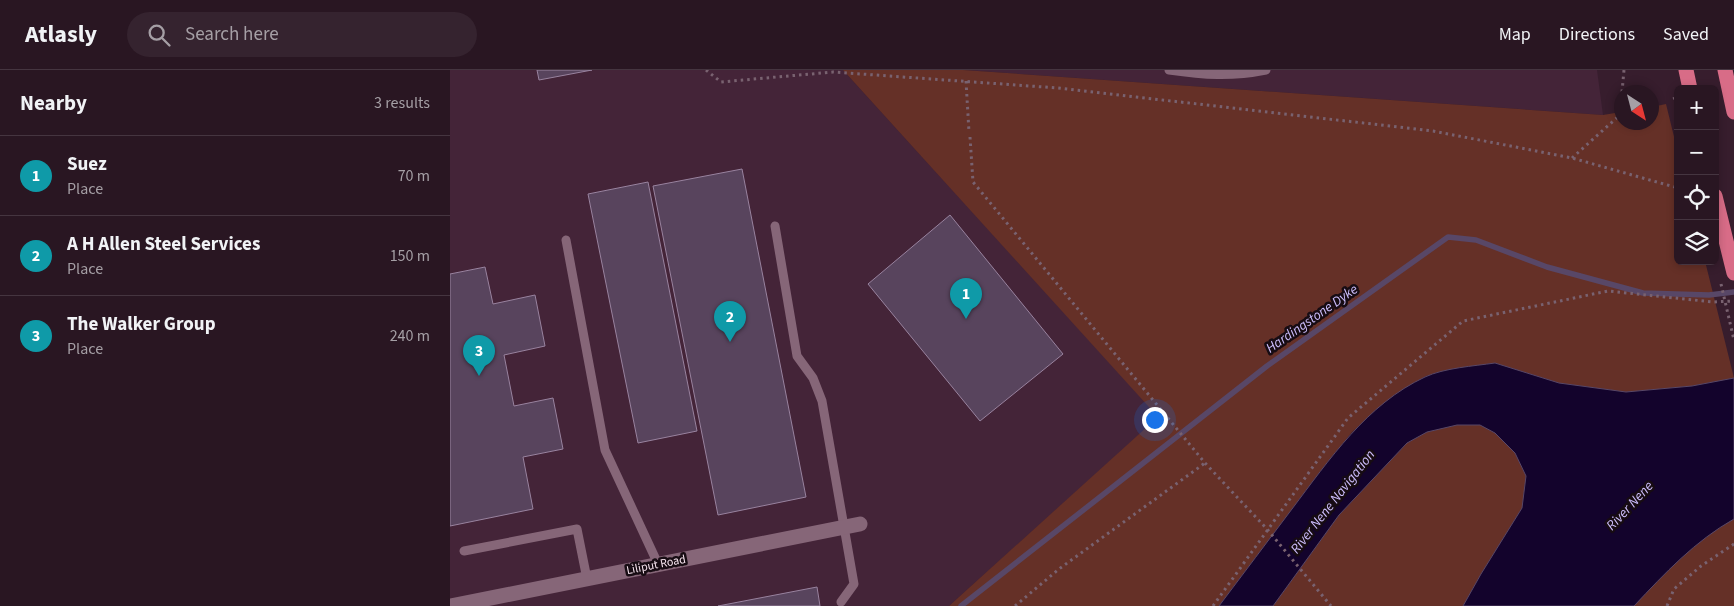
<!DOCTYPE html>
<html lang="en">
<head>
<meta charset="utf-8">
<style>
  body { margin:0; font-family:"Source Sans 3",sans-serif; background:#35232f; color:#f1f3f6 }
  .controls { position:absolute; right:15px; top:15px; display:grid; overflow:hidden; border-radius:8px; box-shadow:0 2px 8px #0003 }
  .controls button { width:45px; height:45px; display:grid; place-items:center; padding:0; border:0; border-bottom:1px solid #453540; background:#291622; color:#f1f3f6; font:25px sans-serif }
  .compass { position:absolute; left:1164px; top:15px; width:45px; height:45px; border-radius:50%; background:#291622; box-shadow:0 2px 8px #0003; rotate:144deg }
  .you { position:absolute; left:704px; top:349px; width:18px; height:18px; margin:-12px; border:4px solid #fff; border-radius:50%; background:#1a73e8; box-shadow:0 0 0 8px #1a73e833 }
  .badge { display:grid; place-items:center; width:32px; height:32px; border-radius:50%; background:#13cafb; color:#fff; font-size:16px; font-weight:700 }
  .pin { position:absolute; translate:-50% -41px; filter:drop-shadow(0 1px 2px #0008) }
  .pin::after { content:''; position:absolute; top:26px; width:18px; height:15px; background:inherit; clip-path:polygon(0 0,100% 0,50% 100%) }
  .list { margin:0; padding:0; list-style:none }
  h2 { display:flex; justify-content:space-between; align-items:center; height:65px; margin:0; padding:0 20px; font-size:21px }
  h2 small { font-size:16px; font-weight:400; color:#a59fa5 }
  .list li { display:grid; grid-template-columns:32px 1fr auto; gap:15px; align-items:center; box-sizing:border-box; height:80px; padding:0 20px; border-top:1px solid #453540 }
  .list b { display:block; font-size:19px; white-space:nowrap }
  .list p { margin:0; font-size:16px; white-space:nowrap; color:#a59fa5 }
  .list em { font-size:16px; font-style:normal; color:#a59fa5 }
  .icon { flex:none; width:28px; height:28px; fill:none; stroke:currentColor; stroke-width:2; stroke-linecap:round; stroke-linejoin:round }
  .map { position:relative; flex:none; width:1284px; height:536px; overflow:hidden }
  header { display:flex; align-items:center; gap:30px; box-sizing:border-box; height:70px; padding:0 25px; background:#291622; border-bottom:1px solid #453540 }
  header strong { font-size:24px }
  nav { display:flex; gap:28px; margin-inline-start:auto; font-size:18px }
  .search { width:350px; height:45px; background:#35232f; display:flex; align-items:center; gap:12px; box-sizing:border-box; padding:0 18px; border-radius:28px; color:#a59fa5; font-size:19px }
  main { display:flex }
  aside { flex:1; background:#291622 }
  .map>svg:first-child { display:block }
  .built { fill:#442438 }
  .green { fill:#653027 }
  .water { fill:#13032c; stroke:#584767 }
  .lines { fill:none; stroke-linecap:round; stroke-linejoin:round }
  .stream { stroke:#584767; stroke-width:5.5 }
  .building { fill:#58445d; stroke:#99839f }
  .path { stroke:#796270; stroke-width:3; stroke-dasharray:2.5 4; stroke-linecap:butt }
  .service { stroke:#866678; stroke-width:9 }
  .minor { stroke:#866678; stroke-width:15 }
  .trunk { stroke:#d86c87; stroke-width:15 }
  .labels { text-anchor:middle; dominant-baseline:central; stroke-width:5; stroke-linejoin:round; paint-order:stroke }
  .street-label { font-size:12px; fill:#f8e6f0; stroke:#170c13 }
  .water-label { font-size:14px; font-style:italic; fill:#cdbefc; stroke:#170c13 }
</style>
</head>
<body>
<header>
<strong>Atlasly</strong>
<div class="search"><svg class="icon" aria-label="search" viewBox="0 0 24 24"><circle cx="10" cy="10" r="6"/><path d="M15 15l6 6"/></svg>Search here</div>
<nav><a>Map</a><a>Directions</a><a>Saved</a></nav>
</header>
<main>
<aside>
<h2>Nearby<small>3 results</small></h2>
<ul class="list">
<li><span class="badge" style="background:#0f9aa8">1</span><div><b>Suez</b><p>Place</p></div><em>70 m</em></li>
<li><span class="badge" style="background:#0f9aa8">2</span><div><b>A H Allen Steel Services</b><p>Place</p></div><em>150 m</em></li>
<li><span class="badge" style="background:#0f9aa8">3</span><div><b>The Walker Group</b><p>Place</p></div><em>240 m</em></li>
</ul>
</aside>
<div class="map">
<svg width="1284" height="536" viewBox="0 0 1284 536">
  <rect width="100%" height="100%" fill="#371d2d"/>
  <path class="built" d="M0,0H393L709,347L499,536H0Z
    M513,0H1147L1153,45Z"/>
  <path class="green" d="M393,0H513L1153,45L1171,42L1172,52H1202V37L1216,34L1228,83V191H1255L1284,308L1242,316L1176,322L1109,313L1045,293L1006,299L976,306L947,323L902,362L881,388L769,536H499L708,347Z
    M1007,354L1030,355L1045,363L1065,383L1076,406L1072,438L1031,504L1013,536H823L889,445L957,373L977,362Z
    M1284,449V536H1184C1215,503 1245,471 1284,449Z"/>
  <path class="water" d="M1045,293L1109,313L1176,322L1242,316L1284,308V449C1245,471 1215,503 1184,536H1013L1031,504L1072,438L1076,406L1065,383L1045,363L1030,355H1007L977,362L957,373L889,445L823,536H769C793,504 818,471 842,439C879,390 917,334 975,307C994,298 1024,296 1045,293Z"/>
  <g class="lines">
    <path class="stream" d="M511,536L817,296L998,167L1026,170L1097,197L1193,223L1259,225L1284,222"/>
  </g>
  <path class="building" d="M87,0H142L89,10Z
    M292,99L356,427L268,445L203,116Z
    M198,112L247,361L188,373L138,124Z
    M500,145L613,284L530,351L418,214Z
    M35,197L43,234L85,225L95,276L54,285L64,336L103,328L113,379L73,387L83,439L0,456V204Z
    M367,517L370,536H268Z"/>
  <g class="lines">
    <path class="path" d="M256,0L271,12L383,2L608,18L983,61L1122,88L1228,118
      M516,11L519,62
      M1172,22L1174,0
      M1224,27L1228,40
      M520,67L523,112L755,393L817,459L881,536
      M1122,88L1170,45L1172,23
      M1271,214L1284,270
      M565,536L609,499L755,393
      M763,536L898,348L1013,251L1158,221L1263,232L1284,231
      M1217,536L1224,519L1251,496L1284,474"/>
    <path class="service" d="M719,0C754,5 781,7 816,0
      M325,156L347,286L363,308L372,331L404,514L391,532
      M116,170L155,380L208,494
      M14,481L127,459L137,509"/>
    <path class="minor" d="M1,536L410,454"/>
    <path class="trunk" d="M1236,0L1240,19
      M1275,0L1284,42
      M1265,126L1284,203"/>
  </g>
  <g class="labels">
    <g class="street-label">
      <text transform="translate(206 495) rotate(-11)">Liliput Road</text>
    </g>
    <g class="water-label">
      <text transform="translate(862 249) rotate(-35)">Hardingstone Dyke</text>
      <text transform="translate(883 432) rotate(-52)">River Nene Navigation</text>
      <text transform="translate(1180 436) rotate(-47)">River Nene</text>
    </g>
  </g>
</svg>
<div class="controls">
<button>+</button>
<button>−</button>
<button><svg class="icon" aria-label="locate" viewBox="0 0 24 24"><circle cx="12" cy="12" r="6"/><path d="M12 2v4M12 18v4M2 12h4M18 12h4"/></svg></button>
<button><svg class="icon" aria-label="layers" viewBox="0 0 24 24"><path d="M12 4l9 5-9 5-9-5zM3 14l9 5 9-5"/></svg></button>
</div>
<svg class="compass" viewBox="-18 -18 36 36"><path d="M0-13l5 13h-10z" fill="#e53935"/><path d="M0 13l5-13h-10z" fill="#a59fa5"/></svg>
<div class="you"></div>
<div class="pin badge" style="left:516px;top:249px;background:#0f9aa8">1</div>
<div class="pin badge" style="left:280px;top:272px;background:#0f9aa8">2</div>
<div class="pin badge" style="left:29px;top:306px;background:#0f9aa8">3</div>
</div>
</main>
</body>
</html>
